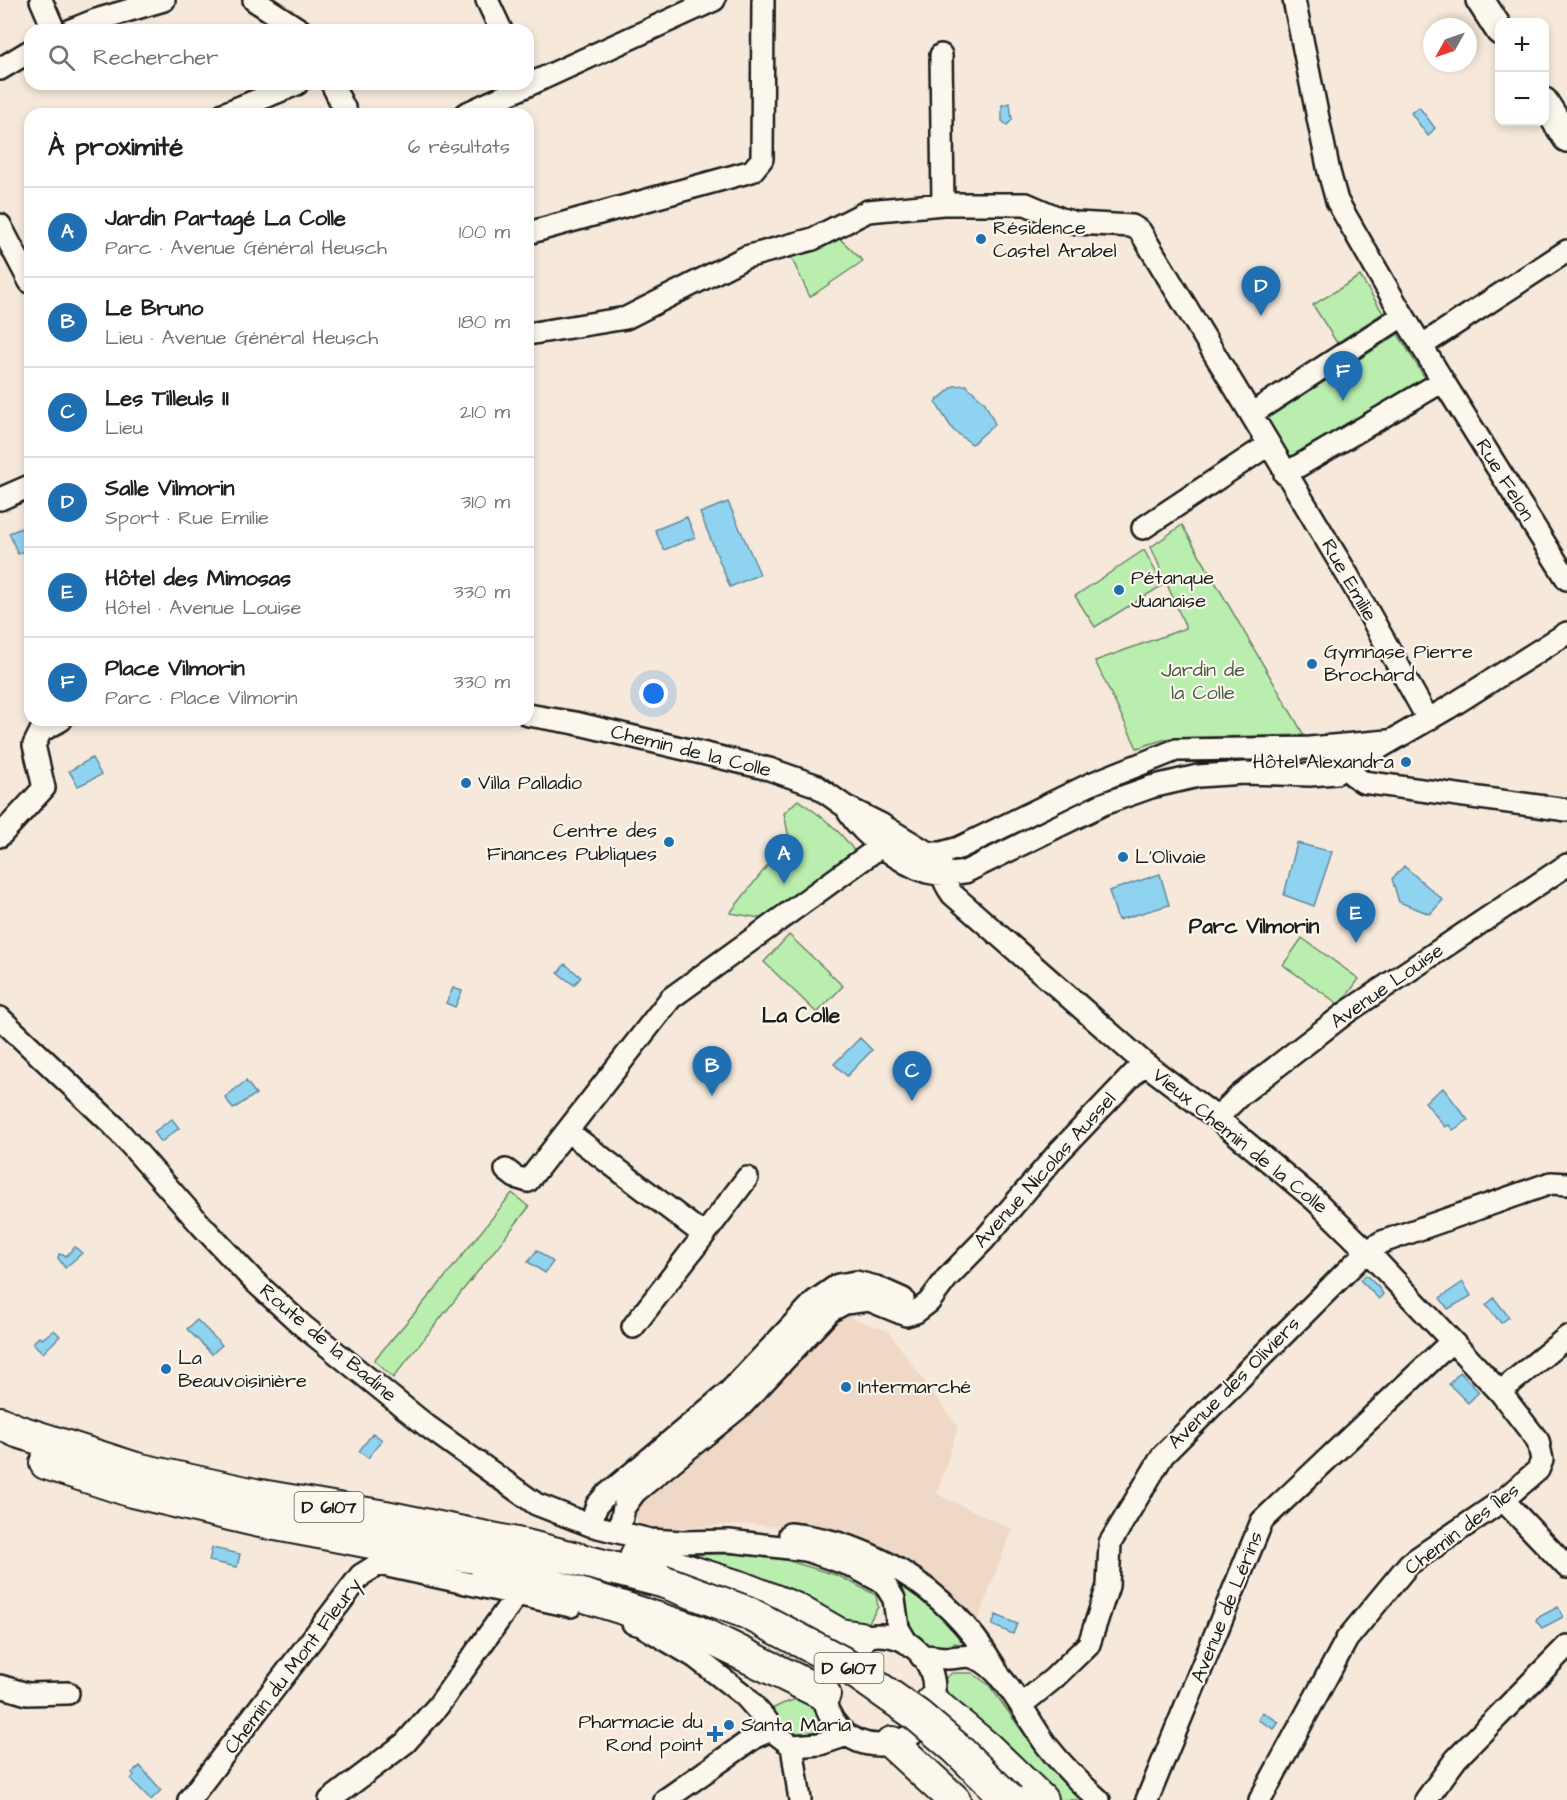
<!DOCTYPE html>
<html lang="fr">
<head>
<meta charset="utf-8">
<style>
  body { margin:0; font-family:"Architects Daughter",sans-serif; background:#f6f6f6; color:#202124 }
  .controls { position:absolute; right:18px; top:18px; display:grid; overflow:hidden; border-radius:12px; box-shadow:0 3px 9px #0003 }
  .controls button { width:54px; height:54px; display:grid; place-items:center; padding:0; border:0; border-bottom:2px solid #e0e0e0; background:#fff; color:#202124; font:30px sans-serif }
  .compass { position:absolute; left:1423px; top:18px; width:54px; height:54px; border-radius:50%; background:#fff; box-shadow:0 3px 9px #0003; rotate:230deg }
  .you { position:absolute; left:654px; top:694px; width:21px; height:21px; margin:-15px; border:4px solid #fff; border-radius:50%; background:#1a73e8; box-shadow:0 0 0 9px #1a73e833 }
  .badge { display:grid; place-items:center; width:39px; height:39px; border-radius:50%; background:#1f6fb2; color:#fff; font-size:20px; font-weight:700 }
  .pin { position:absolute; translate:-50% -50px; filter:drop-shadow(0 2px 3px #0008) }
  .pin::after { content:''; position:absolute; top:32px; width:21px; height:18px; background:inherit; clip-path:polygon(0 0,100% 0,50% 100%) }
  .list { margin:0; padding:0; list-style:none }
  h2 { display:flex; justify-content:space-between; align-items:center; height:78px; margin:0; padding:0 24px; font-size:26px }
  h2 small { font-size:20px; font-weight:400; color:#757577 }
  .list li { display:grid; grid-template-columns:39px 1fr auto; gap:18px; align-items:center; box-sizing:border-box; height:90px; padding:0 24px; border-top:2px solid #e0e0e0 }
  .list b { display:block; font-size:22px; white-space:nowrap }
  .list p { margin:0; font-size:20px; white-space:nowrap; color:#757577 }
  .list em { font-size:20px; font-style:normal; color:#757577 }
  .icon { flex:none; width:33px; height:33px; fill:none; stroke:currentColor; stroke-width:2; stroke-linecap:round; stroke-linejoin:round }
  .map { position:relative; flex:none; width:1567px; height:1800px; overflow:hidden }
  .search { position:absolute; background:#fff; box-shadow:0 3px 9px #0003; left:24px; top:24px; width:510px; height:66px; display:flex; align-items:center; gap:15px; box-sizing:border-box; padding:0 21px; border-radius:18px; color:#757577; font-size:22px }
  .panel { position:absolute; background:#fff; box-shadow:0 3px 9px #0003; left:24px; top:108px; width:510px; height:618px; border-radius:18px }
  .map>svg:first-child { display:block }
  .built { fill:#f0d8c6 }
  .green { fill:#baeeaf; stroke:#6b8566; stroke-width:1.5 }
  .water { fill:#90d3f1; stroke:#628a9c; stroke-width:1.5 }
  .lines { fill:none; stroke-linecap:round; stroke-linejoin:round }
  .minor-casing { stroke:#1c1c1c; stroke-width:26 }
  .major-casing { stroke:#1c1c1c; stroke-width:32 }
  .highway-casing { stroke:#1c1c1c; stroke-width:36 }
  .minor { stroke:#fbf7ec; stroke-width:21 }
  .major { stroke:#fbf7ec; stroke-width:27 }
  .highway { stroke:#fbf7ec; stroke-width:32 }
  .highway-bridge-casing { stroke:#1c1c1c; stroke-width:36; stroke-linecap:butt }
  .highway-bridge { stroke:#fbf7ec; stroke-width:32 }
  .poi-dot { fill:#1f6fb2; stroke:#fbf7ec; stroke-width:2 }
  .labels { text-anchor:middle; dominant-baseline:central; stroke-width:4.5; stroke-linejoin:round; paint-order:stroke }
  .shield { fill:#fbf7ec; stroke:#5f5e5a; stroke-width:1.5 }
  .shield-label { font-size:18px; font-weight:bold; fill:#1c1c1c }
  .poi-label { font-size:20px; fill:#1c1c1c; stroke:#fbf7ec; text-anchor:start }
  .street-label { font-size:20px; fill:#1c1c1c; stroke:#fbf7ec }
  .park-label { font-size:20px; fill:#4b5b48; stroke:#fbf7ec }
  .neighbourhood-label { font-size:21px; font-weight:bold; fill:#1c1c1c; stroke:#fbf7ec }
</style>
</head>
<body>
<div class="map">
<svg width="1567" height="1800" viewBox="0 0 1567 1800">
  <rect width="100%" height="100%" fill="#f6e9db"/>
  <filter id="ink" filterUnits="userSpaceOnUse"><feTurbulence type="fractalNoise" baseFrequency=".0167" numOctaves="2"/><feDisplacementMap in="SourceGraphic" scale="12" xChannelSelector="R" yChannelSelector="G"/><feConvolveMatrix kernelMatrix="1 2 1 2 8 2 1 2 1" color-interpolation-filters="sRGB"/></filter>
  <g filter="url(#ink)">
    <path class="built" d="M841,1314L888,1331L958,1427L937,1494L1012,1529L977,1623L895,1557L816,1531L751,1524L648,1529L638,1522L632,1512L631,1501Z"/>
    <path class="green" d="M837,236L863,261L810,297L789,253Z
      M1360,276L1383,313L1337,343L1313,305Z
      M1398,334L1427,381L1288,464L1263,421Z
      M1182,525L1304,735L1169,738L1137,748L1095,661L1186,628L1151,547Z
      M1144,550L1163,585L1095,627L1075,596Z
      M798,800C820,815 842,831 856,854L766,919L730,913L789,838L784,813Z
      M789,935L843,986L817,1013L764,962Z
      M1302,938L1359,979L1340,1005L1283,965Z
      M512,1193L529,1207L393,1378L374,1360L437,1287Z
      M672,1554H766L839,1576L876,1595L878,1607L868,1624L849,1627Z
      M878,1564L913,1584L976,1647L955,1643L936,1650H923L916,1642Z
      M952,1673H972L989,1685L1046,1764L1082,1800H1053L948,1702L942,1681Z
      M808,1695L819,1707L820,1723L813,1733C788,1737 782,1727 764,1713L782,1704Z"/>
    <path class="water" d="M1010,103L1012,120L1007,125L1002,121V105Z
      M1419,107L1435,128L1428,136L1411,113Z
      M966,385L985,403L995,424L972,444L953,430L935,402L954,386Z
      M728,502L760,574L730,587L700,513Z
      M687,517L695,537L664,550L655,530Z
      M27,526L30,534V549L18,554L9,533Z
      M92,758L101,775L78,786L69,771Z
      M1297,843L1332,852L1314,906L1284,895Z
      M1404,866L1443,900L1430,914L1399,902L1392,879Z
      M1160,874L1169,905L1118,920L1109,891Z
      M565,964L581,977L574,985L558,973Z
      M453,988L462,991L455,1007L446,1003Z
      M860,1038L872,1050L847,1076L834,1064Z
      M246,1081L256,1094L233,1109L225,1097Z
      M1443,1088L1468,1120L1453,1130L1449,1125L1445,1127L1425,1102Z
      M172,1119L179,1128L161,1142L154,1132Z
      M75,1247L82,1253L65,1268L58,1258L59,1254L66,1256Z
      M537,1250L553,1262L545,1273L528,1262Z
      M1366,1275L1380,1289L1383,1294L1379,1299L1360,1280Z
      M1463,1282L1471,1296L1448,1309L1440,1298Z
      M1494,1298L1509,1317L1501,1323L1486,1305Z
      M197,1320L222,1345L212,1354L187,1329Z
      M54,1330L60,1336L43,1353L33,1343L39,1337L42,1339Z
      M1460,1372L1479,1392L1468,1403L1449,1384Z
      M373,1433L382,1440L368,1458L359,1451Z
      M212,1548L240,1554L237,1567L209,1561Z
      M1558,1607L1563,1617L1542,1628L1536,1621L1537,1618Z
      M996,1615L1017,1624L1013,1634L992,1625Z
      M1262,1712L1279,1722L1274,1729L1258,1720Z
      M140,1766L161,1790L151,1800L131,1779L134,1776L132,1773Z"/>
    <g class="lines">
      <defs>
        <path id="minor" d="M41,0L54,30
          M254,0L300,30
          M487,0L501,30
          M71,30L96,20L164,0
          M941,55L943,204
          M0,69L30,51
          M332,84L347,114
          M223,114L297,84
          M465,114L714,0
          M0,225L30,282
          M528,233L752,171L762,159L763,0
          M1402,316L1251,414L1348,576L1428,719
          M528,334L626,318L746,257L813,239L868,211L943,204H1026L1061,219L1076,223L1132,226L1140,231L1251,414
          M1421,346L1567,251
          M1443,381L1567,579
          M1285,474L1443,381L1395,302L1337,201L1329,172L1294,0
          M0,499L30,486
          M1143,528L1268,445
          M528,715L575,723L769,769L815,785L846,807L882,825L928,853H941L959,848L1093,783L1176,750L1310,748L1388,741
          M1341,757L1353,775L1363,782L1567,810
          M849,813C864,836 901,864 927,872C939,875 953,874 965,872L1103,804L1151,787L1198,776L1244,773L1310,775L1336,773L1448,708L1567,633
          M0,836L44,788L34,745L41,731L61,720
          M941,853C940,870 942,880 952,894L1144,1063L1217,1118L1315,1200L1367,1251L1500,1392L1538,1441L1542,1460L1538,1470L1503,1500L1409,1564L1347,1639L1260,1800
          M0,1018L114,1126L201,1225L253,1280L303,1326L427,1426L536,1504L590,1525L650,1540L683,1542L729,1541L806,1550L850,1565L884,1583L894,1599L898,1628L907,1643
          M1217,1118L1240,1095L1347,1012L1567,865
          M567,1131L704,1235L633,1327
          M506,1170L515,1177L528,1181L671,998L877,849L889,834
          M704,1235L747,1178
          M1500,1392L1567,1337
          M1503,1500L1567,1567
          M590,1525L597,1505L605,1496L729,1392L815,1301L838,1285L856,1282L876,1287L903,1299
          M619,1532L624,1507L635,1492L742,1405L830,1311L845,1303L869,1300L906,1315L916,1312L929,1302L947,1278L983,1241L1058,1153L1144,1063
          M790,1534C882,1543 959,1599 1002,1680
          M633,1623L641,1625L695,1657L745,1696L767,1721L771,1730L792,1746L820,1744L847,1735
          M824 1690a55 55 0 1 1 110 0a55 55 0 1 1-110 0Z
          M921,1656C930,1656 940,1658 949,1658C956,1658 965,1655 972,1657C1004,1665 1028,1722 1048,1747C1063,1766 1081,1784 1099,1800
          M0,1686L27,1694L68,1693
          M1021,1705L1053,1679L1089,1644L1108,1586L1110,1543L1163,1455L1367,1251L1382,1242L1551,1183L1567,1184
          M792,1746L800,1800
          M189,1800L361,1575L379,1564L571,1606
          M330,1800L405,1743L438,1706L518,1593
          M665,1800L755,1737L771,1730
          M1147,1800L1262,1521L1451,1342
          M1426,1800L1456,1759L1567,1646"/>
        <path id="major" d="M1480,0L1500,31
          M1544,102L1567,138"/>
        <path id="highway" d="M0,1423L17,1431L136,1469L255,1495L385,1517L526,1546L662,1581
          M46,1463L132,1491L255,1520L387,1545L513,1562
          M637,1555L742,1588L795,1609L840,1635L860,1638
          M487,1570L547,1584L696,1631L824,1694
          M932,1702L987,1748L1041,1800
          M892,1743L954,1800"/>
      </defs>
      <use href="#minor" class="minor-casing"/>
      <use href="#major" class="major-casing"/>
      <use href="#highway" class="highway-casing"/>
      <use href="#minor" class="minor"/>
      <use href="#major" class="major"/>
      <use href="#highway" class="highway"/>
      <defs>
        <path id="highway-bridge" d="M662,1581L748,1613L841,1662L917,1715L956,1748L1009,1800"/>
      </defs>
      <use href="#highway-bridge" class="highway-bridge-casing"/>
      <use href="#highway-bridge" class="highway-bridge"/>
    </g>
  </g>
  <g class="poi-dot">
    <circle cx="981" cy="239" r="6"/>
    <circle cx="1119" cy="590" r="6"/>
    <circle cx="1312" cy="664" r="6"/>
    <circle cx="1406" cy="762" r="6"/>
    <circle cx="466" cy="783" r="6"/>
    <circle cx="669" cy="842" r="6"/>
    <circle cx="1123" cy="857" r="6"/>
    <circle cx="166" cy="1369" r="6"/>
    <circle cx="846" cy="1387" r="6"/>
    <circle cx="729" cy="1725" r="6"/>
    <path d="M712 1725h6v6h6v6h-6v6h-6v-6h-6v-6h6z"/>
  </g>
  <g class="labels">
    <g class="shield">
      <rect x="294.5" y="1492" width="69" height="30" rx="4.5"/>
      <rect x="814.5" y="1653" width="69" height="30" rx="4.5"/>
    </g>
    <g class="shield-label">
      <text x="329" y="1507">D 6107</text>
      <text x="849" y="1668">D 6107</text>
    </g>
    <g class="poi-label">
      <text x="993" y="228">Résidence<tspan x="993" dy="23">Castel Arabel</tspan></text>
      <text x="1131" y="578">Pétanque<tspan x="1131" dy="23">Juanaise</tspan></text>
      <text x="1324" y="652">Gymnase Pierre<tspan x="1324" dy="23">Brochard</tspan></text>
      <text x="1394" y="762" text-anchor="end">Hôtel Alexandra</text>
      <text x="478" y="783">Villa Palladio</text>
      <text x="657" y="831" text-anchor="end">Centre des<tspan x="657" dy="23">Finances Publiques</tspan></text>
      <text x="1135" y="857">L'Olivaie</text>
      <text x="178" y="1358">La<tspan x="178" dy="23">Beauvoisinière</tspan></text>
      <text x="858" y="1387">Intermarché</text>
      <text x="703" y="1722" text-anchor="end">Pharmacie du<tspan x="703" dy="23">Rond point</tspan></text>
      <text x="741" y="1725">Santa Maria</text>
    </g>
    <g class="street-label">
      <text transform="translate(1505 480) rotate(58)">Rue Felon</text>
      <text transform="translate(1349 580) rotate(60)">Rue Emilie</text>
      <text transform="translate(691 751) rotate(14)">Chemin de la Colle</text>
      <text transform="translate(1387 986) rotate(-35)">Avenue Louise</text>
      <text transform="translate(1240 1141) rotate(39)">Vieux Chemin de la Colle</text>
      <text transform="translate(1045 1170) rotate(-48)">Avenue Nicolas Aussel</text>
      <text transform="translate(328 1343) rotate(40)">Route de la Badine</text>
      <text transform="translate(1234 1383) rotate(-45)">Avenue des Oliviers</text>
      <text transform="translate(1462 1529) rotate(-37)">Chemin des Îles</text>
      <text transform="translate(1227 1607) rotate(-68)">Avenue de Lérins</text>
      <text transform="translate(293 1666) rotate(-53)">Chemin du Mont Fleury</text>
    </g>
    <g class="park-label">
      <text x="1203" y="670">Jardin de<tspan x="1203" dy="23">la Colle</tspan></text>
    </g>
    <g class="neighbourhood-label">
      <text x="1254" y="926">Parc Vilmorin</text>
      <text x="801" y="1015">La Colle</text>
    </g>
  </g>
</svg>
<div class="controls">
<button>+</button>
<button>−</button>
</div>
<svg class="compass" viewBox="-18 -18 36 36"><path d="M0-13l5 13h-10z" fill="#e53935"/><path d="M0 13l5-13h-10z" fill="#757577"/></svg>
<div class="you"></div>
<div class="pin badge" style="left:784px;top:884px">A</div>
<div class="pin badge" style="left:712px;top:1096px">B</div>
<div class="pin badge" style="left:912px;top:1101px">C</div>
<div class="pin badge" style="left:1261px;top:316px">D</div>
<div class="pin badge" style="left:1356px;top:943px">E</div>
<div class="pin badge" style="left:1343px;top:401px">F</div>
<div class="search"><svg class="icon" aria-label="search" viewBox="0 0 24 24"><circle cx="10" cy="10" r="6"/><path d="M15 15l6 6"/></svg>Rechercher</div>
<section class="panel">
<h2>À proximité<small>6 résultats</small></h2>
<ul class="list">
<li><span class="badge">A</span><div><b>Jardin Partagé La Colle</b><p>Parc · Avenue Général Heusch</p></div><em>100 m</em></li>
<li><span class="badge">B</span><div><b>Le Bruno</b><p>Lieu · Avenue Général Heusch</p></div><em>180 m</em></li>
<li><span class="badge">C</span><div><b>Les Tilleuls II</b><p>Lieu</p></div><em>210 m</em></li>
<li><span class="badge">D</span><div><b>Salle Vilmorin</b><p>Sport · Rue Emilie</p></div><em>310 m</em></li>
<li><span class="badge">E</span><div><b>Hôtel des Mimosas</b><p>Hôtel · Avenue Louise</p></div><em>330 m</em></li>
<li><span class="badge">F</span><div><b>Place Vilmorin</b><p>Parc · Place Vilmorin</p></div><em>330 m</em></li>
</ul>
</section>
</div>
</body>
</html>
